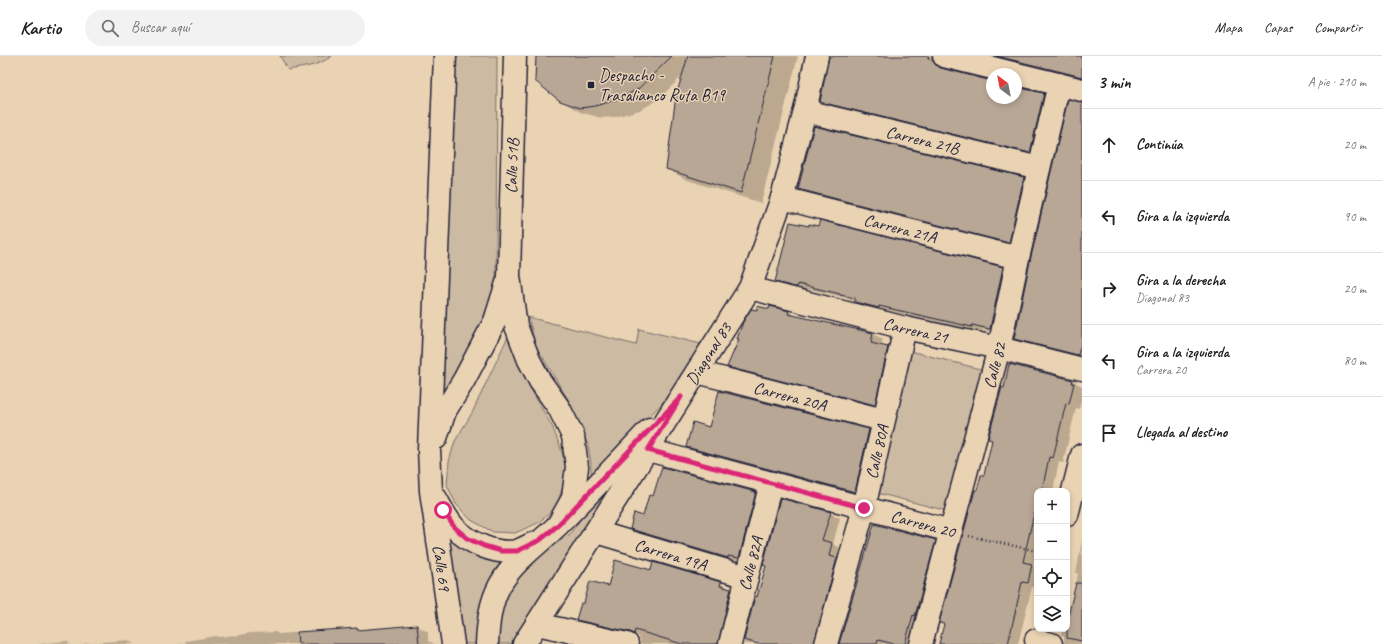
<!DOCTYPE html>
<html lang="es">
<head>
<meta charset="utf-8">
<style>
  body { margin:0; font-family:Caveat,sans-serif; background:#f2f2f2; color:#202124 }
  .controls { position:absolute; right:12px; bottom:12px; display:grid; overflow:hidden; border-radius:8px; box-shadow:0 2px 6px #0003 }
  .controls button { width:36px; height:36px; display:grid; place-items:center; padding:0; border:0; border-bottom:1px solid #e0e0e0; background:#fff; color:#202124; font:20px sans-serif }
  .compass { position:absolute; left:986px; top:12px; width:36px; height:36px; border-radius:50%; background:#fff; box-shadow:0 2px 6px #0003; rotate:328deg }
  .stop { position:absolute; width:12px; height:12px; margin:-9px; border:3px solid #db2777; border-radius:50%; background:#fff }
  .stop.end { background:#db2777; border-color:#fff; box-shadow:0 1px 4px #0008 }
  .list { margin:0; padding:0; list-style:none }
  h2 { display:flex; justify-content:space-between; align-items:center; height:52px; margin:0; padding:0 16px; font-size:17px }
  h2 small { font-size:13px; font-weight:400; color:#757577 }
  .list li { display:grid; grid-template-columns:26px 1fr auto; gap:12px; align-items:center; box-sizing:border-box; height:72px; padding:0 16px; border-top:1px solid #e0e0e0 }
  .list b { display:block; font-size:15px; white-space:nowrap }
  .list p { margin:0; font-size:13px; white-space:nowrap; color:#757577 }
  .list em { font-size:13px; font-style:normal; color:#757577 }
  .icon { flex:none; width:22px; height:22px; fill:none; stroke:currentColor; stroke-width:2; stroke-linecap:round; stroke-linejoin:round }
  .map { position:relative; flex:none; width:1082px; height:588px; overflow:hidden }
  header { display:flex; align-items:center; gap:24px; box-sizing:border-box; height:56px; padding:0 20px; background:#fff; border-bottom:1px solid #e0e0e0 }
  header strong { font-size:19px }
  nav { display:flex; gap:22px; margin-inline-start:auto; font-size:14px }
  .search { width:280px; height:36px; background:#f2f2f2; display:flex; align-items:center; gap:10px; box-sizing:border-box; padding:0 14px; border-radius:22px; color:#757577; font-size:15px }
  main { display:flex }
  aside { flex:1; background:#fff }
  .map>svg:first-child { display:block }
  .green { fill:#cdbaa2; stroke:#786e6e }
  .shadow { fill:#0003 }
  .building { fill:#b8a795; stroke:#22223b }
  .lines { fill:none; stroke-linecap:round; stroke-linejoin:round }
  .minor-casing { stroke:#22223b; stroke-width:25 }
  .path { stroke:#22223b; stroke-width:2.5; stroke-dasharray:1 3; stroke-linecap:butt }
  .minor { stroke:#ead3b3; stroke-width:22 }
  .route { stroke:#db2777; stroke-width:5 }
  .poi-dot { fill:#22223b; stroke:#ead3b3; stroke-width:1.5 }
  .labels { text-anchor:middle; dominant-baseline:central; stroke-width:3; stroke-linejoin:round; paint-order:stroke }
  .poi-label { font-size:17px; fill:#22223b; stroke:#ead3b3; text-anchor:start }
  .street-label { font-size:17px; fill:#22223b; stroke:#ead3b3 }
</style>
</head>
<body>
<header>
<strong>Kartio</strong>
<div class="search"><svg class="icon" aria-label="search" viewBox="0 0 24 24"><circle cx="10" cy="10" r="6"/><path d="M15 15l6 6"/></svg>Buscar aquí</div>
<nav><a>Mapa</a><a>Capas</a><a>Compartir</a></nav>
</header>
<main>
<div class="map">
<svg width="1082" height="588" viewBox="0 0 1082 588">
  <rect width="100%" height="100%" fill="#ead3b3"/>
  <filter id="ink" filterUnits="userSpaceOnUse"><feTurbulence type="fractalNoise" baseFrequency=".025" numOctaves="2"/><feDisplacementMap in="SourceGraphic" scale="8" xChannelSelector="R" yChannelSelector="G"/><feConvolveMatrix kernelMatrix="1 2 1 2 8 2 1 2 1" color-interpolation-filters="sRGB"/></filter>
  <g filter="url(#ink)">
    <path class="green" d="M280,0H332C318,10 305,11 288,14Z
      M456,0H497L496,219L493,242L486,268L442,346Z
      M528,261L636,289L639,273L701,288L678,326L663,346L591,422V408L588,389L570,347L536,290Z
      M511,274L520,307L534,339L552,370L560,390L566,410L563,430L556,452L538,467L515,477L493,476L471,464L456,448L447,429L449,405L455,385L472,357Z
      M910,295L984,314L947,455L873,436Z
      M639,391L517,588H493L508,526L543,496L569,479L578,467L582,458Z
      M447,480C469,499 479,505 508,503L482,588H462Z"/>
    <path class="shadow" d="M537,0H798L761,147L687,124L667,113L683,19L658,44L640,54L615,61L601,62L580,56L560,44Z
      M830,0H944L942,10L944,14L992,26V42H1016V32L1044,38L1054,44L1040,102L831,51L821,45Z
      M986,0H1082V24Z
      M1082,47V303L1025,288L1015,282Z
      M815,71L1024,122L1033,128L1018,191L809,138L799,132Z
      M820,166L1003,212L1013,218L1000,278L982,274L981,276L889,255L888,257L865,251L846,242L808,233L807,235L805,236L786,231L776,225L810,171H819Z
      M770,251L789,256L798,261L873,278L883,283L881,290L888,292L897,298L884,354L738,316L729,311L770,254Z
      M1073,325L1082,330V341L1079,353L1076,352L1063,407L1059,406L1053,435H1037V493L1033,510L1037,512V532L1032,531L1018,588H940L945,569L941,567L978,436L984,421L993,385L989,383L1005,333Z
      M710,372L869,374L879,380L865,441L697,396L687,391Z
      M755,437L765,442L749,507L738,504L737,507L640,478L631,472L644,461L654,441Z
      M830,457L840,462L833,488L842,493L825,588H744L756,542H758Z
      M935,485L945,491L917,588H840Z
      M1082,485V588H1064V581L1061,579L1063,573H1067V560L1069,561L1078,518L1076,517Z
      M651,515L720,527L741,540L729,588H640V584L638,580L587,569L577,563L584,548L608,531Z
      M417,570L428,576V585L435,588H177L186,587L185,585L216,580L219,581L234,579L235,580L250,577L275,576L279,578L327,574L357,573L359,575Z
      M128,584L134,588H78Z
      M66,585L71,588H38Z"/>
    <path class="building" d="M536,0H672L638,33L619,43L595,50L580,52L560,45L535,25Z
      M688,0H775L741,137L666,113L676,40Z
      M829,0H929L928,3L932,4L936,9L941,12L992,25V42H1016V31L1044,37L1030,97L820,46Z
      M996,0H1082V21L1062,16Z
      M1068,43L1082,46V284L1078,299L1014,283L1030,205Z
      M814,70L1024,121L1009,187L798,133Z
      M820,164L1003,211L990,273L972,269V271L879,250V252L855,246V242L840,239V238L798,228V230L795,231L775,226L790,166L809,170V168L818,170Z
      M757,250L769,253L770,250L789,255L788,258L873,277L871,287L888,291L875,349L727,311L739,283H737L743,266L751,253L757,254Z
      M1009,308L1073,324L1072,327H1074L1069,348L1066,347L1053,402L1049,401L1042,435H1037V444L1023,506L1032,508L1028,527L1022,526L1008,588H939L944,568L939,567L975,434H977L981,419H984L992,384L988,383L1002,331L1004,332Z
      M719,335L869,373L855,436L686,391L693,366L709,371Z
      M662,411L756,436L739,502L728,500V502L630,473L634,457L643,460L649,439L653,440Z
      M780,442L831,456L822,484L832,487L829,500L837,502L814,588H758L744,584L755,540L757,541L766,510L763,509Z
      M874,468L936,484L915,560L913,559L905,588H894L878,584L877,588H839Z
      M615,504L651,514L653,506L721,526L720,530L731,533L718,588H682L635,574L634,578L630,576L576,564L581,547H584L590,525L608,530Z
      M1076,527H1082V585L1067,582V565Z
      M417,569L419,588H298L297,576L357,572V574Z"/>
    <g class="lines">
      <defs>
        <g id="minor">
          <path id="s1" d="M445,0L429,393L431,435L453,588"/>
          <path d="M515,0L509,220L516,270L529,304L540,325L559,352L573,380L577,411L573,442L558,469"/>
          <path d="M944,0L1082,34"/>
          <path id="s2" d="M805,55L1039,112"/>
          <path id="s3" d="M782,142L1018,202"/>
          <path id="s4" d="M750,232L905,272L999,292L1082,313"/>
          <path id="s5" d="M697,316L883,364"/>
          <path d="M436,382L445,355L464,324L495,265L507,227"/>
          <path d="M648,394L951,475"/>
          <path d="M435,441C441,451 447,464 455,472C469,487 496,499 517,495C522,493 528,490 534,487"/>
          <path d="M1067,459L1082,399"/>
          <path id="s6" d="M596,476L747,521"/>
          <path d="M537,568L627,588"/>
          <path d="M1036,584L1051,588"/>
          <path d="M487,588C488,568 490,547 500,529C514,504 539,488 559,468C590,437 620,405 650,373"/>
          <path id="s7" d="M524,588L750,232L782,142L805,55L817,0"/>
          <path id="s8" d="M730,588L771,427"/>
          <path id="s9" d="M826,588L864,452L905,272"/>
          <path id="s10" d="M921,588L999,292L1018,202L1059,28"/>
        </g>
      </defs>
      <use href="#minor" class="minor-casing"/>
      <path class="path" d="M969,480L1037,495"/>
      <use href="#minor" class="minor"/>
    </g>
  </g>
  <g class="lines" filter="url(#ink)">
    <path class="route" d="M443,454L454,471L467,482L484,490L501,495H517L540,484L558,469L681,341L648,394L864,452"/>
  </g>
  <rect class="poi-dot" x="587" y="25" width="8" height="8" rx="2"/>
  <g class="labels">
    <g class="poi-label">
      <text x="599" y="19">Despacho -<tspan x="599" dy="20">Trasalianco Ruta B19</tspan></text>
    </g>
    <g class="street-label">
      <text stroke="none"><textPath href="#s2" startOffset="121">Carrera 21B</textPath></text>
      <text transform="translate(512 110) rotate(-88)">Calle 51B</text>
      <text stroke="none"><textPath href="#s3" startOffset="122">Carrera 21A</textPath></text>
      <text stroke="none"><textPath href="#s4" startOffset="171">Carrera 21</textPath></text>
      <text stroke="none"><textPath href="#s7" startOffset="344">Diagonal 83</textPath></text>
      <text stroke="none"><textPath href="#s10" startOffset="288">Calle 82</textPath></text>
      <text stroke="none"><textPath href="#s5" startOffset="96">Carrera 20A</textPath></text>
      <text stroke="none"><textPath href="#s9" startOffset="199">Calle 80A</textPath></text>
      <text transform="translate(923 468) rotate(15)">Carrera 20</text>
      <text stroke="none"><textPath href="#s6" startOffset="78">Carrera 19A</textPath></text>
      <text stroke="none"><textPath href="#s8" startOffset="83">Calle 82A</textPath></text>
      <text stroke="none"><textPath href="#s1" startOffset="513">Calle 69</textPath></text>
    </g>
  </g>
</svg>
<div class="controls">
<button>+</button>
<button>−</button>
<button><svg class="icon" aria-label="locate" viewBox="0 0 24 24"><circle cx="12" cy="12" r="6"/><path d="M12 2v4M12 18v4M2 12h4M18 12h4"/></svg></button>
<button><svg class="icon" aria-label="layers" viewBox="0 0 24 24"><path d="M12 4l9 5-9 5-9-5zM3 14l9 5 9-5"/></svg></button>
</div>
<svg class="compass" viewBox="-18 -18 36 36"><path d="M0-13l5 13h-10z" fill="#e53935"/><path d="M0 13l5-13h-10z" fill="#757577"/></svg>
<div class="stop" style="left:443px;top:454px"></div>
<div class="stop end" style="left:864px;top:452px"></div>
</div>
<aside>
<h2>3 min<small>A pie · 210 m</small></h2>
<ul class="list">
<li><svg class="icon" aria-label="ahead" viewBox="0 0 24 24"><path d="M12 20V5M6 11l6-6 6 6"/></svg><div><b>Continúa</b></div><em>20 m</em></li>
<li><svg class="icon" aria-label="left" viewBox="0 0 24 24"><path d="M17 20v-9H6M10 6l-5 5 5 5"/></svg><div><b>Gira a la izquierda</b></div><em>90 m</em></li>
<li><svg class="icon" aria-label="right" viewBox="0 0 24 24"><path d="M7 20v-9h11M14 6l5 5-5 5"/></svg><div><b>Gira a la derecha</b><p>Diagonal 83</p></div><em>20 m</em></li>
<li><svg class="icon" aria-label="left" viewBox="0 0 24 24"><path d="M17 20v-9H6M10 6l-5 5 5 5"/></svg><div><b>Gira a la izquierda</b><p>Carrera 20</p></div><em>80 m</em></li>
<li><svg class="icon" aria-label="arrive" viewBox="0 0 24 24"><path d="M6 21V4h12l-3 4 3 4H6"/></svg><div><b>Llegada al destino</b></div></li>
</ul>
</aside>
</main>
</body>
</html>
